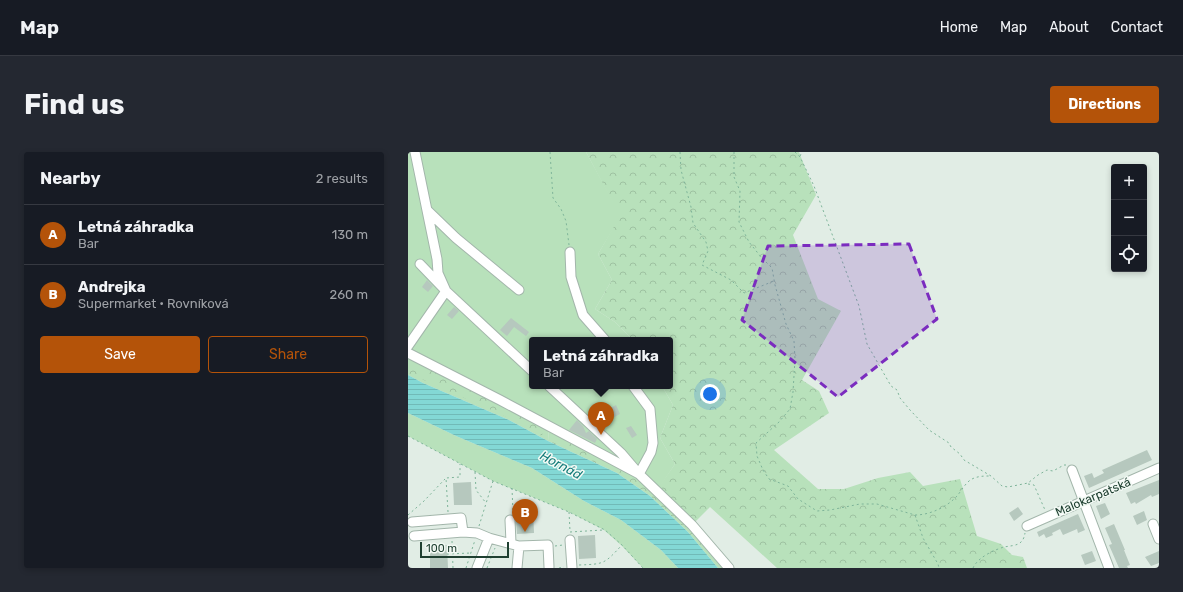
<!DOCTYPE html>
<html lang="en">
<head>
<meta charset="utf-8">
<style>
  body { margin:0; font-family:Rubik,sans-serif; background:#242831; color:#f1f3f6 }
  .controls { position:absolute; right:12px; top:12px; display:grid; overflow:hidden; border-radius:4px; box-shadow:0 2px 6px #0003 }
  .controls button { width:36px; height:36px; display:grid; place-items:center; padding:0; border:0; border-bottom:1px solid #363941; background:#171b24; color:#f1f3f6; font:20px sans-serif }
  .scale { position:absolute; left:12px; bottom:10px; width:89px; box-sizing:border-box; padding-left:4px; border:2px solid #1f4031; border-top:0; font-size:11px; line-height:14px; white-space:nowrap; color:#1f4031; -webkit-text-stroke:3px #f2f9f4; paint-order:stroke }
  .you { position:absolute; left:302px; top:242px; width:14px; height:14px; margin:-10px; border:3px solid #fff; border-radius:50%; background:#1a73e8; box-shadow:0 0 0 6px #1a73e833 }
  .badge { display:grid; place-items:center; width:26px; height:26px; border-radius:50%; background:#b45309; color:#fff; font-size:13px; font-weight:700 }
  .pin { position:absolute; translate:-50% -33px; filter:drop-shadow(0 1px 2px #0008) }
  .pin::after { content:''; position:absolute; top:21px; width:14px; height:12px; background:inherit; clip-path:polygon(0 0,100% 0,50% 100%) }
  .popup { position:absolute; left:121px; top:185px; width:144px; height:52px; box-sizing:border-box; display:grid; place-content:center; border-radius:4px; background:#171b24; filter:drop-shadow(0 1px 3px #0005); font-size:13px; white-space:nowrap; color:#9ea1a6 }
  .popup b { font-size:15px; color:#f1f3f6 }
  .popup::after { content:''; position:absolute; left:50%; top:100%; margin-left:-8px; border:8px solid transparent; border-top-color:#171b24 }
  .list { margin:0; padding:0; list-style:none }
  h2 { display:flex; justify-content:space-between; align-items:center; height:52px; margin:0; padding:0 16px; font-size:17px }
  h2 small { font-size:13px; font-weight:400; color:#9ea1a6 }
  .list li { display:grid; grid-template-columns:26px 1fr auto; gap:12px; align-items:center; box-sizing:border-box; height:60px; padding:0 16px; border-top:1px solid #363941 }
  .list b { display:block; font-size:15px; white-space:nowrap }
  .list p { margin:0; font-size:13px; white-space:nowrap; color:#9ea1a6 }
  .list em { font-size:13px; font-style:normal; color:#9ea1a6 }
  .actions { display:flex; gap:8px; padding:12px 16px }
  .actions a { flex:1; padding:9px 0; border:1px solid #b45309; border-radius:4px; text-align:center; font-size:14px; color:#b45309 }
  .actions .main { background:#b45309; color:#fff }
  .icon { flex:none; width:22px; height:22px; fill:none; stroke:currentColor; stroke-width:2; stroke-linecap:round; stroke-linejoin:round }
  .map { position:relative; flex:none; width:751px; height:416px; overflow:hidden; border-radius:4px }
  header { display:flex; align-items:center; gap:24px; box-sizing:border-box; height:56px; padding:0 20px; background:#171b24; border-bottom:1px solid #363941 }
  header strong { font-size:19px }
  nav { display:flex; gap:22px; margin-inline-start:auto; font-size:14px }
  .intro { display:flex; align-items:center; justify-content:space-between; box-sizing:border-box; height:96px; padding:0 24px }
  h1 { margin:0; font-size:28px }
  .button { padding:10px 18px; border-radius:4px; background:#b45309; color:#fff; font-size:14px; font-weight:700 }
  main { display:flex; gap:24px; padding:0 24px }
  aside { flex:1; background:#171b24; border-radius:4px; box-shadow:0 2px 6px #0003 }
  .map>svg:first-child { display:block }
  .green { fill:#b8e1bb }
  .forest { fill:url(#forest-crowns) }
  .water { fill:url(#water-rules) }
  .building { fill:#b6c8be }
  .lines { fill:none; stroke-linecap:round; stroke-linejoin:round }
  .minor-casing { stroke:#a3b6ab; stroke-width:11 }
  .path { stroke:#7eb499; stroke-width:1; stroke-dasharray:2 3; stroke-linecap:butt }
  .minor { stroke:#fff; stroke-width:9 }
  .marked { fill:#7b2cbf; fill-opacity:0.2; stroke:#7b2cbf; stroke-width:3; stroke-dasharray:8 5; stroke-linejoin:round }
  .labels { text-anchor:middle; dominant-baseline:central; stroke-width:3; stroke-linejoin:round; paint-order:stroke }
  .street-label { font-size:12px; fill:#1f4031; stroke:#f2f9f4 }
  .water-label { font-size:13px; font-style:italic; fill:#137c7a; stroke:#f2f9f4 }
</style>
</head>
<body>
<header>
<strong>Map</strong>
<nav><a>Home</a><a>Map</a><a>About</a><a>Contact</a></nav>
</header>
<div class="intro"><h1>Find us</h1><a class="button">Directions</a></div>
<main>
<aside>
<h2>Nearby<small>2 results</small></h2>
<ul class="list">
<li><span class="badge">A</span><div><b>Letná záhradka</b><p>Bar</p></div><em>130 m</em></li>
<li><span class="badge">B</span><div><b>Andrejka</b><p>Supermarket · Rovníková</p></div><em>260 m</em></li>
</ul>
<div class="actions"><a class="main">Save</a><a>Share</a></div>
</aside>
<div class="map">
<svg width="751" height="416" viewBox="0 0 751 416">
  <defs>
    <pattern id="forest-crowns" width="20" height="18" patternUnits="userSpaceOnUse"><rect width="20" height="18" fill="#b8e1bb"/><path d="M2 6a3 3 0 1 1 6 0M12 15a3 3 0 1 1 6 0" fill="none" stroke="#9ec2a1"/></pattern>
    <pattern id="water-rules" width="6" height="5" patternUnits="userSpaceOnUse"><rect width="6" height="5" fill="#83d8d5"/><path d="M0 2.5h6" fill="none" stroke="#71bab7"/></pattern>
  </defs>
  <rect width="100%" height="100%" fill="#e1ede5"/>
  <path class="green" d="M0,0H178L213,64L190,102L204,128L187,157L207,170L225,188H124V234H254L265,253L252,286L267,312L249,339L141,274L140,289L101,268L15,231L0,223Z
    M0,261L48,284L124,316L176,349L213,368L253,398L270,416H235L214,394L196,378L161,360L85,329L0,284Z"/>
  <path class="forest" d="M178,0H391L408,43L385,83L410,147L433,159L394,228L411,239L421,261L366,298L410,337H436L470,326L502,320L515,334L552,327L569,384L593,392L604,403L615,405L619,416H369L302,355L284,373L321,416H310L280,380L242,344L209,321L140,289L141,274L184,296L248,339L267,312L252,286L265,253L254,234H262V188H225L207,170L187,157L204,128L190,102L212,64Z
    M0,206L136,275L134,284L106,268L0,221Z"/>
  <path class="water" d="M0,223L15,231L101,268L140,289L209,321L242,344L280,380L310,416H270L253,398L213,368L176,349L124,316L48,284L0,261Z"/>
  <path class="building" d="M19,128L25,134L20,140L14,135Z
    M46,155L51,159L44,167L39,163Z
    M103,166L121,180L118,184L106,175L99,184L92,178Z
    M208,253L212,262L199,269L194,275L184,266Z
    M169,268L175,274L178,281L181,279L189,287L187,291L161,278Z
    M223,274L229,283L224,286L218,276Z
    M739,298L744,308L681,336L676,324L684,321L686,326L696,321L694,318Z
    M751,328V342L744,345L743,343L728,352L727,350L723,352L718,341Z
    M63,330L64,353H46L45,331Z
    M697,351L702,362L693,367L688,354Z
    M610,355L615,362L606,369L601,361Z
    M107,358H125L126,381L109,382Z
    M736,359L739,368L729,373L725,364Z
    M670,362L677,378L670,381L669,377L655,383L652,377L644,381L645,383L638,386L636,382L631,385L629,380Z
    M706,372L717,398H716L722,413L719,414L720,416H711L701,393L704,392L697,376Z
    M187,383L188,406L171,407L170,384Z
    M39,393L40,416H22V394Z
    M684,399L688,409L677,413L673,403Z
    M751,399V411L743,414L737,405Z"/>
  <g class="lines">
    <defs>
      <path id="minor" d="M20,59L48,86L111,138
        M162,100L163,125L175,163L197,188
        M12,112L38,139L124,219
        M0,194L38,139L30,121L29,107L7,0
        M0,201L92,248L231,322L284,373L321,416
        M141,234L213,301L231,322L243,300L245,291L242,257L225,234
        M664,318L701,416
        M102,368L103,391
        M4,370L53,366L55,380L6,384
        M745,372L751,387
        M619,374L751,316
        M55,380L69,381L81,386L69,416
        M81,386L111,394L140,393L141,415
        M162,388L164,416
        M109,416L111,394"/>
    </defs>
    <use href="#minor" class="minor-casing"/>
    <path class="path" d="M142,0L145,46L153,57L158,69L161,93
      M272,0L273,18L283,55L285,71L298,90L300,99L294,113L323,128L336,141L366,129
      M326,0V25L332,39L331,70L341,90L353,105L364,116L367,133L378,172L386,189L387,207L385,240L382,257L371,270L348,291L349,304L355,318L361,327L380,334L390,347L409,359L422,358L452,352H469L507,363C522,363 539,355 549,344C554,338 558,330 564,327C570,324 576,324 583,324
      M387,0L392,5L406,34L451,154L459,192L483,234L489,238L492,246L502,258L521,278L541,291L543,295L552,302L556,308L583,324L594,334L600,335L620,331L630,323L639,318L645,319L656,313H658
      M392,4L394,0
      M0,284L85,329L161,360L197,378L214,393L235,416
      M67,320L68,338L78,351
      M620,332L626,333L637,358
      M104,336L105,361
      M40,360L38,326L52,325V312
      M161,360L162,379
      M0,363L16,349L37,327
      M507,363L515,386L530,412L531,416
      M71,374L85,329
      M162,380L195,378
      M44,389L45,416
      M147,394L155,393
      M39,402L63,401
      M171,413C197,412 196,412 214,393
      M58,416L67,388
      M79,416L87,396
      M151,416L156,415
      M565,416C570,405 586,398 596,395C607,393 615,394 617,381"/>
    <use href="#minor" class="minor"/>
  </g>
  <path class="marked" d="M501,92L529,167L430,245L334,168L360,94Z"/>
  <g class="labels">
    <g class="street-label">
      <text transform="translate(685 345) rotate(-23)">Malokarpatská</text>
    </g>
    <g class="water-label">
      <text transform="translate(153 313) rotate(28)">Hornád</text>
    </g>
  </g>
</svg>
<div class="controls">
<button>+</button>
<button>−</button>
<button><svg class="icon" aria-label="locate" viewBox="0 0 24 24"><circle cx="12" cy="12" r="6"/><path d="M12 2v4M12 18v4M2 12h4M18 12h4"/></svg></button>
</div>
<div class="scale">100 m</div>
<div class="you"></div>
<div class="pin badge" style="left:193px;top:283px">A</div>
<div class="popup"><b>Letná záhradka</b>Bar</div>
<div class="pin badge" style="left:117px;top:380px">B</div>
</div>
</main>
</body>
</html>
